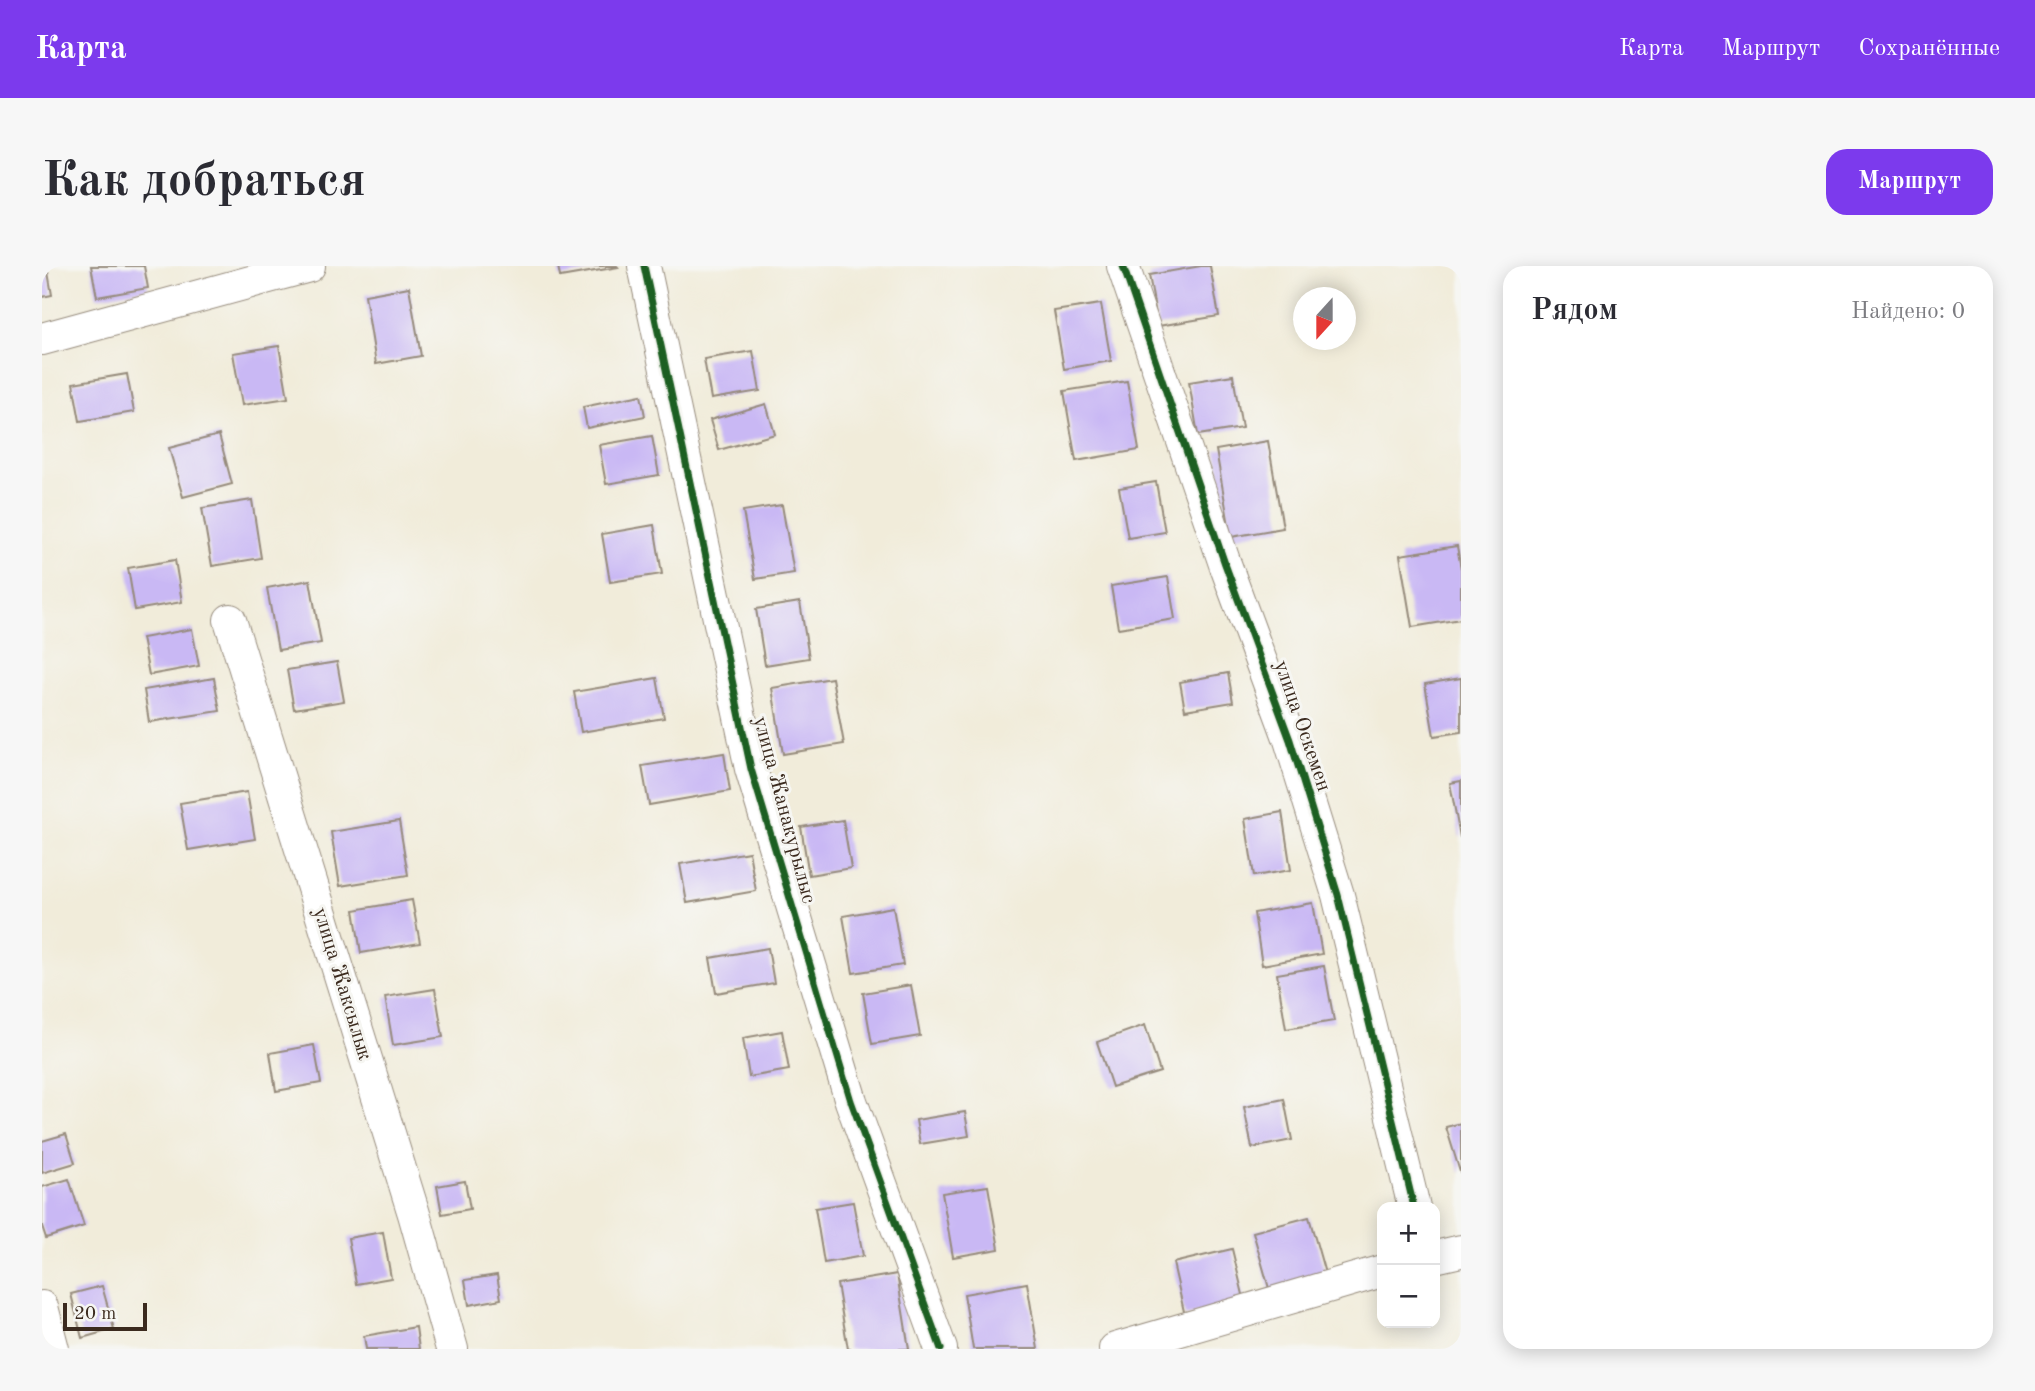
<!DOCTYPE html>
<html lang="ru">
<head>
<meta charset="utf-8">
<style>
  body { margin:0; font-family:"Old Standard TT",serif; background:#f7f7f7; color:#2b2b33 }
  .controls { position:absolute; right:21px; bottom:21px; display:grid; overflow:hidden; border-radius:14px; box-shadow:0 4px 18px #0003 }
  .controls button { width:63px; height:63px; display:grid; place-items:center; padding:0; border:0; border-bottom:2px solid #e1e1e2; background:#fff; color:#2b2b33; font:35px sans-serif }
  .compass { position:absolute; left:1251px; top:21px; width:63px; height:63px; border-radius:50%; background:#fff; box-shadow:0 4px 18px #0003; rotate:201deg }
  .scale { position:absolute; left:21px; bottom:18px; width:84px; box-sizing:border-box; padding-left:7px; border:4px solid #3b2a1e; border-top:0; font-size:19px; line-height:24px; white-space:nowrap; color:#3b2a1e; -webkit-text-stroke:5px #f6f6f2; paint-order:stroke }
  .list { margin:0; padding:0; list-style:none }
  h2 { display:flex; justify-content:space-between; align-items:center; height:91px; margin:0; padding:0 28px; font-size:30px }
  h2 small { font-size:23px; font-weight:400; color:#7c7c81 }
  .map { position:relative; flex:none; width:1419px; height:1083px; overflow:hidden; border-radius:21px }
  header { display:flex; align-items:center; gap:42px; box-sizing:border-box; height:98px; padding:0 35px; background:#7c3aed; color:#fff }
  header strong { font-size:33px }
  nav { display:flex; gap:38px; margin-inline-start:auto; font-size:24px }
  .intro { display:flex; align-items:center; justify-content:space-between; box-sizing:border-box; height:168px; padding:0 42px }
  h1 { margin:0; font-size:49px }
  .button { padding:18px 32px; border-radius:21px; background:#7c3aed; color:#fff; font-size:24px; font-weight:700 }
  main { display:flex; gap:42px; padding:0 42px }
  aside { flex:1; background:#fff; border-radius:21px; box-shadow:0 4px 18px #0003 }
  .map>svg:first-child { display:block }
  .building { fill:#c9b8f4 }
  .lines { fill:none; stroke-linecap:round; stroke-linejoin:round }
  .minor-casing { stroke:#968b7c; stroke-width:34 }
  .minor { stroke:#fff; stroke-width:32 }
  .cycleway-casing { stroke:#f6f6f2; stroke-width:11 }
  .cycleway { stroke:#1b5e20; stroke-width:7 }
  .labels { text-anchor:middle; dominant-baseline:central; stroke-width:6; stroke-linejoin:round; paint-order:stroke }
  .street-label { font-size:21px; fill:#3b2a1e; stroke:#f6f6f2 }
</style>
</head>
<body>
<header>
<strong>Карта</strong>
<nav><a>Карта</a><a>Маршрут</a><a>Сохранённые</a></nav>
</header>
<div class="intro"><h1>Как добраться</h1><a class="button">Маршрут</a></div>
<main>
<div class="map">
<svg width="1419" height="1083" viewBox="0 0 1419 1083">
  <rect width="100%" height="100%" fill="#f6f6f2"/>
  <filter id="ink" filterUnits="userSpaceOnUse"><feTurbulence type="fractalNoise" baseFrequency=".0143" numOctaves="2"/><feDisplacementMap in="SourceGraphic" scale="14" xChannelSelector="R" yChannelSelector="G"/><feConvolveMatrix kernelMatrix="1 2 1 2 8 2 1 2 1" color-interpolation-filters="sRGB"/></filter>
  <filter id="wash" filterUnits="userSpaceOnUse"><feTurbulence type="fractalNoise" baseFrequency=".00686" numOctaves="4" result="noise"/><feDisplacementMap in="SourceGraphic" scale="28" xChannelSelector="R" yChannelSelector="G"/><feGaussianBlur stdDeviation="1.57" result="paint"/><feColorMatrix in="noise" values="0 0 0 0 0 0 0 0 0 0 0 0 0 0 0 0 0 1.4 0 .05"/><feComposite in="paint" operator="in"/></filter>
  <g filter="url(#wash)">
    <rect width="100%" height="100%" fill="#f1ecda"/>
    <g id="blocks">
      <path class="building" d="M0,0H5L10,29L0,31Z
        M49,0H102L106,22L55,31Z
        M516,0H575L576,1L518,11Z
        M1159,0H1168L1177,50L1116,60L1107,9Z
        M367,21L379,90L334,98L323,29Z
        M1059,38L1069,95L1022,103L1012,45Z
        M237,80L246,132L200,139L191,87Z
        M711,85L718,125L669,133L662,93Z
        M85,108L92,146L38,155L31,117Z
        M1191,109L1200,162L1156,169L1147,116Z
        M1085,115L1097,184L1034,195L1022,125Z
        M599,129L603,150L545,162L541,141Z
        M724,138L733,168L677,184L668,154Z
        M177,169L190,218L141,231L127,182Z
        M610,170L617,209L564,218L557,179Z
        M1226,175L1241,262L1189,271L1174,184Z
        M1114,216L1123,266L1086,272L1077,222Z
        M210,234L219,292L170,300L160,242Z
        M740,239L752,307L713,313L701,245Z
        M612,259L620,308L568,316L560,268Z
        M1415,280L1419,303V353L1370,361L1358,289Z
        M133,294L140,336L93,344L86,302Z
        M1126,311L1133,353L1076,362L1069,320Z
        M268,314L279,377L236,384L225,322Z
        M758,336L767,392L723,399L714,343Z
        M150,363L157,400L107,409L100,372Z
        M295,396L302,435L252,443L245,404Z
        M1186,407L1191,436L1143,444L1138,416Z
        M172,412L178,445L107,456L102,424Z
        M615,412L622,452L539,466L532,426Z
        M790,412L802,478L741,488L730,422Z
        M1419,412V466L1392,470L1383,418Z
        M682,487L688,525L607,539L600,500Z
        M1419,515V571H1418L1408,517Z
        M205,526L213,573L146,584L138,537Z
        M1240,546L1249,604L1212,610L1203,553Z
        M801,554L809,602L767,609L759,561Z
        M357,555L366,609L298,620L289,566Z
        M707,586L714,625L645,637L638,598Z
        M370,634L378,677L319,687L312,644Z
        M1271,637L1280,688L1220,699L1212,647Z
        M851,641L861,699L811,707L801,650Z
        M726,682L732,717L674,727L668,692Z
        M1282,700L1292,755L1244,763L1235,708Z
        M869,719L878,770L830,778L821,727Z
        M393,723L401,771L351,779L343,731Z
        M1103,759L1118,806L1070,821L1055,776Z
        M740,765L747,804L707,811L701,772Z
        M272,779L279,817L234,825L228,787Z
        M1242,833L1250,874L1210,882L1202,841Z
        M923,846L927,870L878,878L874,854Z
        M1419,857V906H1418L1404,861Z
        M24,868L33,897L0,907V875Z
        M27,913L42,960L4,972L0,960V921Z
        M423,915L428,943L400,948L395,920Z
        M946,920L957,983L911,991L900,927Z
        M811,936L821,990L782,997L773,942Z
        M1267,951L1284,1011L1228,1026L1211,966Z
        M341,966L349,1012L314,1018L306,972Z
        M1190,983L1203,1037L1143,1050L1131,997Z
        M855,1008L867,1083H806L795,1018Z
        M455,1009L459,1033L427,1039L423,1014Z
        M985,1017L996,1083H931L922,1028Z
        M60,1020L72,1063L40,1072L29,1028Z
        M374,1061L377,1083H324L322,1070Z"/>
    </g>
  </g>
  <g filter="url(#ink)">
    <use href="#blocks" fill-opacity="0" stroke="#968b7c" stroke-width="2"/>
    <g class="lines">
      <defs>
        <path id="minor" d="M602,0L709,503L809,835L899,1083
          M1081,0L1183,298L1248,474L1296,629L1372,941
          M0,73L267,0
          M188,354L372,948L410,1083
          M1393,991L1419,985
          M0,1041L11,1083
          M1073,1083L1340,1005"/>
      </defs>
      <use href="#minor" class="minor-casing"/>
      <use href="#minor" class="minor"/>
      <defs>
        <path id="cycleway" d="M602,0L709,503L809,835L899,1083
          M1081,0L1183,298L1248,474L1296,629L1372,941"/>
      </defs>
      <use href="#cycleway" class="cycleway-casing"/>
      <use href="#cycleway" class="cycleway"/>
    </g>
  </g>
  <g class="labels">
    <g class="street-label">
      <text transform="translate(1260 460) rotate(71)">улица Оскемен</text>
      <text transform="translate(742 544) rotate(75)">улица Жанакурылыс</text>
      <text transform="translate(300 718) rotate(73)">улица Жаксылык</text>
    </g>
  </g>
</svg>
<div class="controls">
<button>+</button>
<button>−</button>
</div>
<svg class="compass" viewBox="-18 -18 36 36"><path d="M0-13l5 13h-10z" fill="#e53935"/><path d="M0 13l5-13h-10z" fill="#7c7c81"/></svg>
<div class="scale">20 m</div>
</div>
<aside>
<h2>Рядом<small>Найдено: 0</small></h2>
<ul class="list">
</ul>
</aside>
</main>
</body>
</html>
